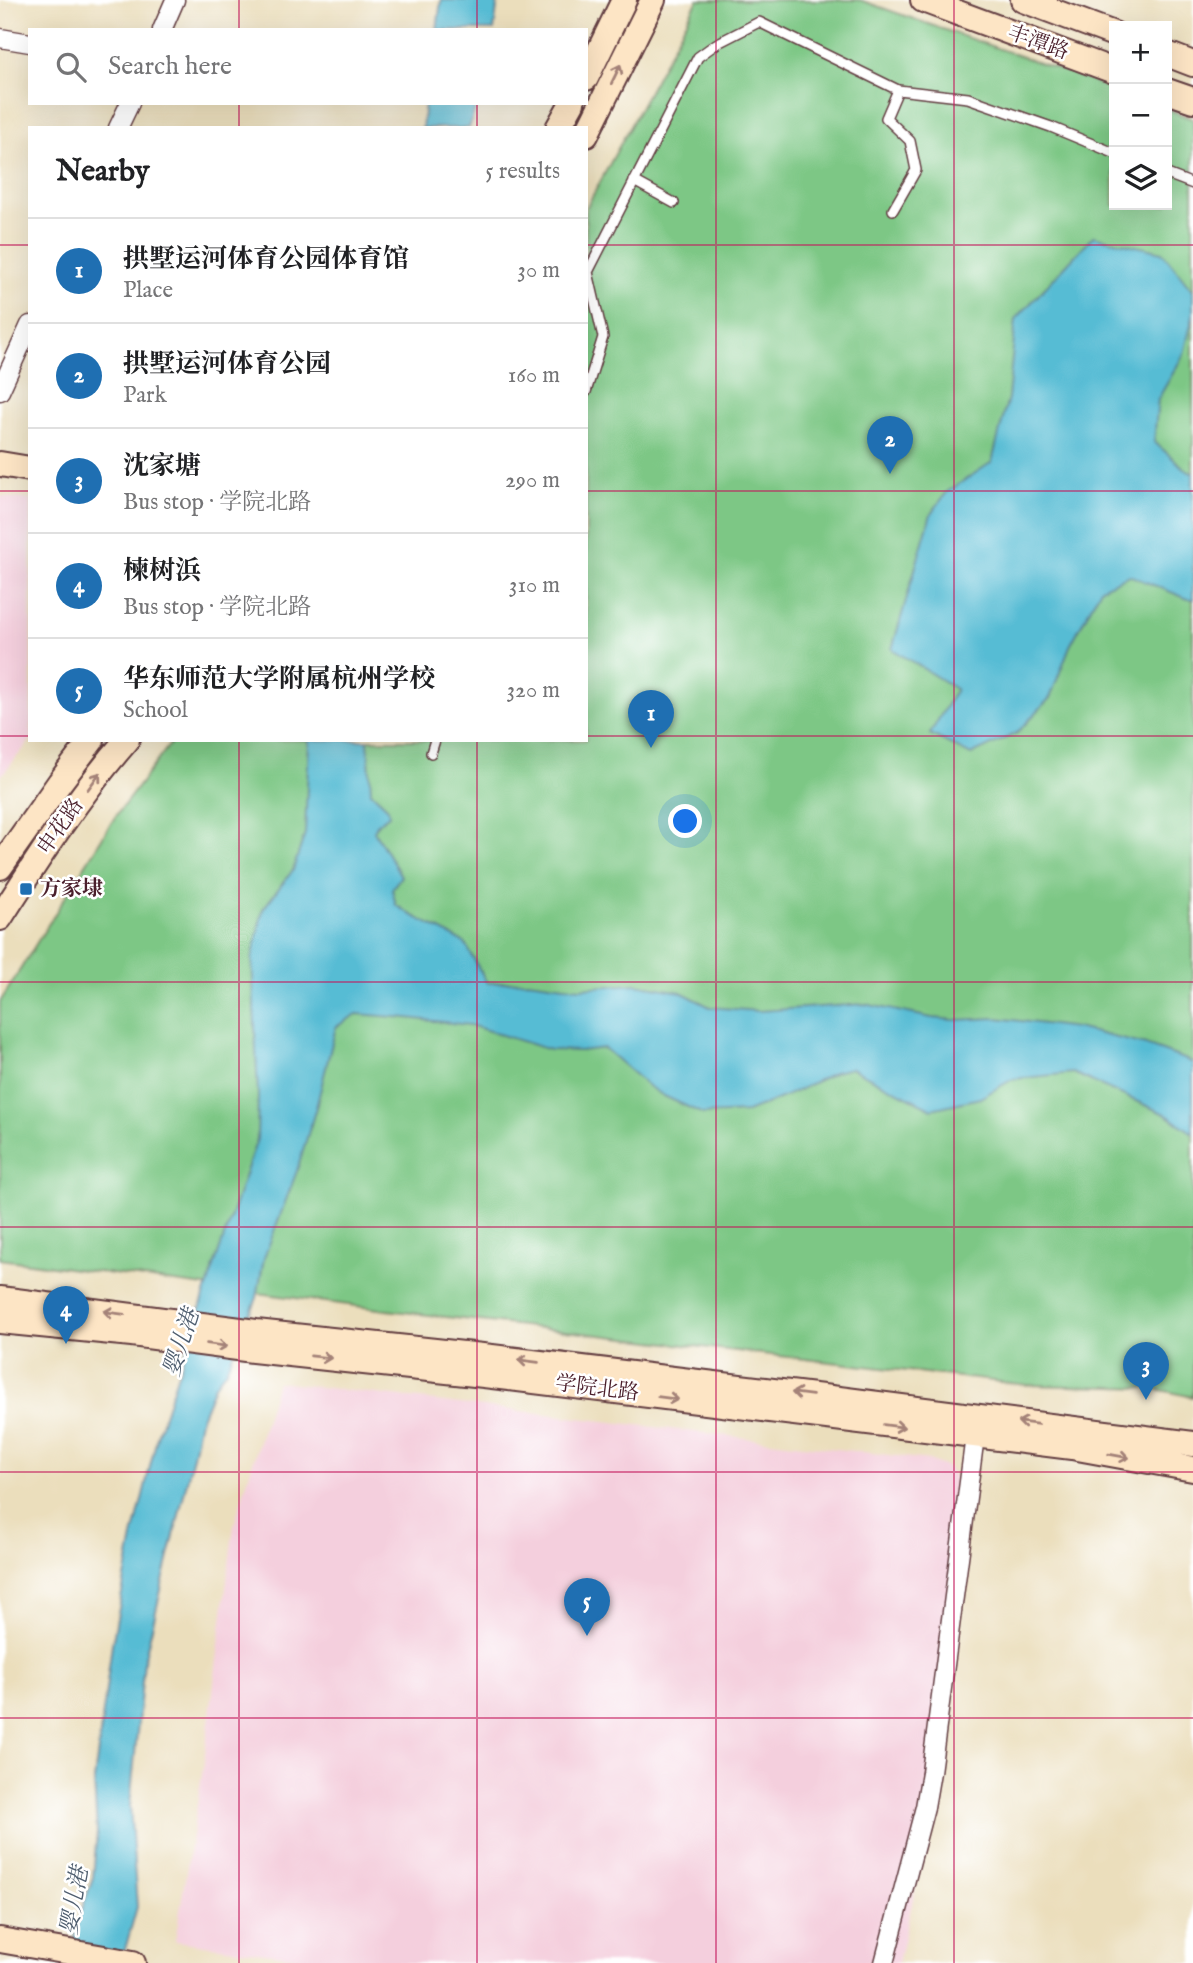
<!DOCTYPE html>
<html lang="en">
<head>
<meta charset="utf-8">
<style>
  body { margin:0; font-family:"IM FELL English","Noto Serif SC",serif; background:#f2f2f2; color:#202124 }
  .controls { position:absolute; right:21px; top:21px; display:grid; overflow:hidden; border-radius:0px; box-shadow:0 7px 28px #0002 }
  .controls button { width:63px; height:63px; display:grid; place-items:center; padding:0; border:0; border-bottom:2px solid #e0e0e0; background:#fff; color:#202124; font:35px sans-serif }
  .you { position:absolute; left:686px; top:822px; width:24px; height:24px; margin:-18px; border:5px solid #fff; border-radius:50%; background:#1a73e8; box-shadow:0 0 0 10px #1a73e833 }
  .badge { display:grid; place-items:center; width:46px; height:46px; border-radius:50%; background:#1f6fb2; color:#fff; font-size:23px; font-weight:700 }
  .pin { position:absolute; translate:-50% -58px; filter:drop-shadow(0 2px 4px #0008) }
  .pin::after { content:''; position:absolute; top:37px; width:24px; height:21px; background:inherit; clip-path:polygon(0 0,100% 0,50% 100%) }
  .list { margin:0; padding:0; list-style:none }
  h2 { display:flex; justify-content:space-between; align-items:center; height:91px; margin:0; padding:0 28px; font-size:30px }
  h2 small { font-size:23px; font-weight:400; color:#757577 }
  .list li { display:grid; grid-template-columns:46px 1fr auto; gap:21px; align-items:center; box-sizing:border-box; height:105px; padding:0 28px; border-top:2px solid #e0e0e0 }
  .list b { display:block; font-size:26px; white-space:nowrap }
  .list p { margin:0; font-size:23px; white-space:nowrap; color:#757577 }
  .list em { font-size:23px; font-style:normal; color:#757577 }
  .icon { flex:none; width:38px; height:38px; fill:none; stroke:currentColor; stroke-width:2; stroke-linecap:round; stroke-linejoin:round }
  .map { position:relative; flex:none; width:1193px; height:1963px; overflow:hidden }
  .search { position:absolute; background:#fff; box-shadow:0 7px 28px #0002; left:28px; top:28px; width:560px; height:77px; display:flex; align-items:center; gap:18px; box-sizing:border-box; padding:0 24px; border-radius:0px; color:#757577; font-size:26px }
  .panel { position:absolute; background:#fff; box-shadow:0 7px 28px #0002; left:28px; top:126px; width:560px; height:616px; border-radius:0px }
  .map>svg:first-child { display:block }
  .built { fill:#f4cfdd }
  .green { fill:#7dc785; stroke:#647358; stroke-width:2 }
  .water { fill:#56bcd4; stroke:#506e80; stroke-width:2 }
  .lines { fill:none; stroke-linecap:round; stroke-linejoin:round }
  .lane-casing { stroke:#623c41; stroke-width:12 }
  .street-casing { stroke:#623c41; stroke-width:21 }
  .secondary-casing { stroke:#623c41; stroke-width:28 }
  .lane { stroke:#fff; stroke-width:9 }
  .street { stroke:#fff; stroke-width:18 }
  .secondary { stroke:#fde5c5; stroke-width:24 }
  .oneway { stroke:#a48278 }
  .grid { fill:none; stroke:#c2185b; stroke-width:2; stroke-opacity:0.55 }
  .poi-dot { fill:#1f6fb2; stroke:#fff; stroke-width:2.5 }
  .labels { text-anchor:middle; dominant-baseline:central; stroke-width:5; stroke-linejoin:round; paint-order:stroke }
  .street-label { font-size:21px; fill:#4a1f2b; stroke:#fff }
  .poi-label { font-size:21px; font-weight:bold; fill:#4a1f2b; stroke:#fff; text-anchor:start }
  .water-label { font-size:23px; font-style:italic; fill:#4f5e6f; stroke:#fff }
</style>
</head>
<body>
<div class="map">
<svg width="1193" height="1963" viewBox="0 0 1193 1963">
  <rect width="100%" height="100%" fill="#fff"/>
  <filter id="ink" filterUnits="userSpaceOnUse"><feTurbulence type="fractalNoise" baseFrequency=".0143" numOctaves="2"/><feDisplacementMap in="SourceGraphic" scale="14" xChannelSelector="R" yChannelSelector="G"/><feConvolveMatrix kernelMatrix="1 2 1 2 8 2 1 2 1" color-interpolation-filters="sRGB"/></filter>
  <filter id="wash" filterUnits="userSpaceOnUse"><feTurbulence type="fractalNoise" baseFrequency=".00686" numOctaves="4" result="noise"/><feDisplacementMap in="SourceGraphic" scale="28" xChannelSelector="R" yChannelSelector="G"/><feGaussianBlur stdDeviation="1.57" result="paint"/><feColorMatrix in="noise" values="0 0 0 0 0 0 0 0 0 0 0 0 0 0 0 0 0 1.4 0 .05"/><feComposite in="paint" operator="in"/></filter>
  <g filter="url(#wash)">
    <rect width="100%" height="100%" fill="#ebdebc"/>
    <path class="built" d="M0,496L30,500L31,740L0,777Z
      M277,1382L929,1460L948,1468L959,1482L949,1747L898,1963H327L323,1961L175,1941L204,1762L234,1525Z"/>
    <path class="green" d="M698,0H860L1114,89V205H1167V109L1193,119V1397L1152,1388L1027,1385L386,1310L0,1259V1002L115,817L173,740H586V208Z"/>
    <path class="water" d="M441,0H498L494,30H437Z
      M425,103H477L469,128H422Z
      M1093,236L1162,252L1193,291V316L1184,354L1158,399L1154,442L1189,472L1193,473V599H1188L1129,575L1101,588L1070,646L1050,698L1017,733L971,755L930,734L956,689L892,649L931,514L947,492L992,462L1008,398L1016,319Z
      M309,740H368L371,792L388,808L389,815L378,823L374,831L401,876L392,889L396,905L410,914L465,943L487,983L528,981L580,988L637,984L681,992L710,1007L758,1011L865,1004L932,1018L954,1020L997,1018L1076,1028L1146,1045L1187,1060L1193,1063V1133L1165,1114L1073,1073L1013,1079L980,1098L932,1109L851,1068L835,1072L795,1092L747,1112L703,1114L664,1096L648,1086L604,1048L581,1051L550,1050L470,1025L407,1018L357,1014L336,1027L317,1104L297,1171L264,1258L257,1298L226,1370L214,1386L200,1420L193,1456L144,1661L130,1805L137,1907L124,1953L72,1951L78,1920L93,1877L97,1832L94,1780L112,1644L133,1537L158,1433L257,1139L258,1096L252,959L263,909L293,870L305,833Z"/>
  </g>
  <g filter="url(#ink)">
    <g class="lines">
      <defs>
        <path id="lane" d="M1167,174L1193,184
          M634,181L674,203
          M893,210L916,170L910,141L886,118L898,90
          M586,270L588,272L603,337L586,392
          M588,272L698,57L716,44L759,22L898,90L968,98L1051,127L1114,153
          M431,753L435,740"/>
        <path id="street" d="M162,30L175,0
          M0,38L30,43
          M118,128L130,103
          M0,391L30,325
          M884,1963L925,1807L931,1772L975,1436"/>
        <path id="secondary" d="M923,0L1114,71
          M1023,0L1114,34
          M1167,54L1193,64
          M586,78L624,0
          M1167,91L1193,100
          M558,128L572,103
          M586,135L653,0
          M0,464L30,469
          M0,867L60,782L92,740
          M0,918C39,857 79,795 127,740
          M0,1299L256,1332L492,1357L831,1398L1193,1444
          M0,1321L132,1334L253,1350L484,1375L1072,1447L1193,1469
          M0,1940L133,1963"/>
      </defs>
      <use href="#lane" class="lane-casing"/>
      <use href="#street" class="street-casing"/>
      <use href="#secondary" class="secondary-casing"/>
      <use href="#lane" class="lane"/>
      <use href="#street" class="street"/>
      <use href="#secondary" class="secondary"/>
    </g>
    <defs><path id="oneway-shaft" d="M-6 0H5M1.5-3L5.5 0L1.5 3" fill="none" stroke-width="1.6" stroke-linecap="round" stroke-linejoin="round" transform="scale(1.75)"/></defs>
    <g class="oneway">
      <use href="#oneway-shaft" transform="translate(616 74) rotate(-64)"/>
      <use href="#oneway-shaft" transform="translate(94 781) rotate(-54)"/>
      <use href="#oneway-shaft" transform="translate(114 1313) rotate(-173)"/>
      <use href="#oneway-shaft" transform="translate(217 1345) rotate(7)"/>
      <use href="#oneway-shaft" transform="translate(321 1357) rotate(6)"/>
      <use href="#oneway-shaft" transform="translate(528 1361) rotate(-173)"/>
      <use href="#oneway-shaft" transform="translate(802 1394) rotate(-173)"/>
      <use href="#oneway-shaft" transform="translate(668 1398) rotate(7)"/>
      <use href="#oneway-shaft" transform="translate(1028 1423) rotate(-173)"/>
      <use href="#oneway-shaft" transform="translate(894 1426) rotate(7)"/>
      <use href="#oneway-shaft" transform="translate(1119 1456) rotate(10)"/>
    </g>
  </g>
  <path class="grid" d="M239,0V30M477,0V30M716,0V1963M954,0V1963M239,103V128M477,103V128M0,245H30M586,245H1193M0,491H30M586,491H1193M0,736H30M586,736H1193M239,740V1963M477,740V1963M0,982H1193M0,1227H1193M0,1472H1193M0,1718H1193"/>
  <rect class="poi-dot" x="19" y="882" width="14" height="14" rx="3.5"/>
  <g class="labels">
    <g class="street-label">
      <text transform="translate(1038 43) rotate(20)">丰潭路</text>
      <text transform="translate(61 827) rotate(-55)">申花路</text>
      <text transform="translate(597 1389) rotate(7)">学院北路</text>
    </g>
    <g class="poi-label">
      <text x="40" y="889">方家埭</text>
    </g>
    <g class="water-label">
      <text transform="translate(182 1343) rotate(-72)">婴儿港</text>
      <text transform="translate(75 1901) rotate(-80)">婴儿港</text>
    </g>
  </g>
</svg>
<div class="controls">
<button>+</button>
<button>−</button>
<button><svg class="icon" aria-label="layers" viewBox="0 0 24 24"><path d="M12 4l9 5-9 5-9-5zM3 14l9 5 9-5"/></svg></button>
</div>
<div class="you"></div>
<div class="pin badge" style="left:651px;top:748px">1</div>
<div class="pin badge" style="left:890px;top:474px">2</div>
<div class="pin badge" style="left:1146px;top:1400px">3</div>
<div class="pin badge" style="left:66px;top:1344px">4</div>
<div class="pin badge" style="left:587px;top:1636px">5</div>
<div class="search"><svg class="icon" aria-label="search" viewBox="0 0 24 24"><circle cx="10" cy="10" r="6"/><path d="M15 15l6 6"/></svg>Search here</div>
<section class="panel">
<h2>Nearby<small>5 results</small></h2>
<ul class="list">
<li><span class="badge">1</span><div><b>拱墅运河体育公园体育馆</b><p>Place</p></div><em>30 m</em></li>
<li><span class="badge">2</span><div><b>拱墅运河体育公园</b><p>Park</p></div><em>160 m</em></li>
<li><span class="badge">3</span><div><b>沈家塘</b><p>Bus stop · 学院北路</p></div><em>290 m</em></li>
<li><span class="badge">4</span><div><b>楝树浜</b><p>Bus stop · 学院北路</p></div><em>310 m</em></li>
<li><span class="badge">5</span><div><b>华东师范大学附属杭州学校</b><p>School</p></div><em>320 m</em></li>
</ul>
</section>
</div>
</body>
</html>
